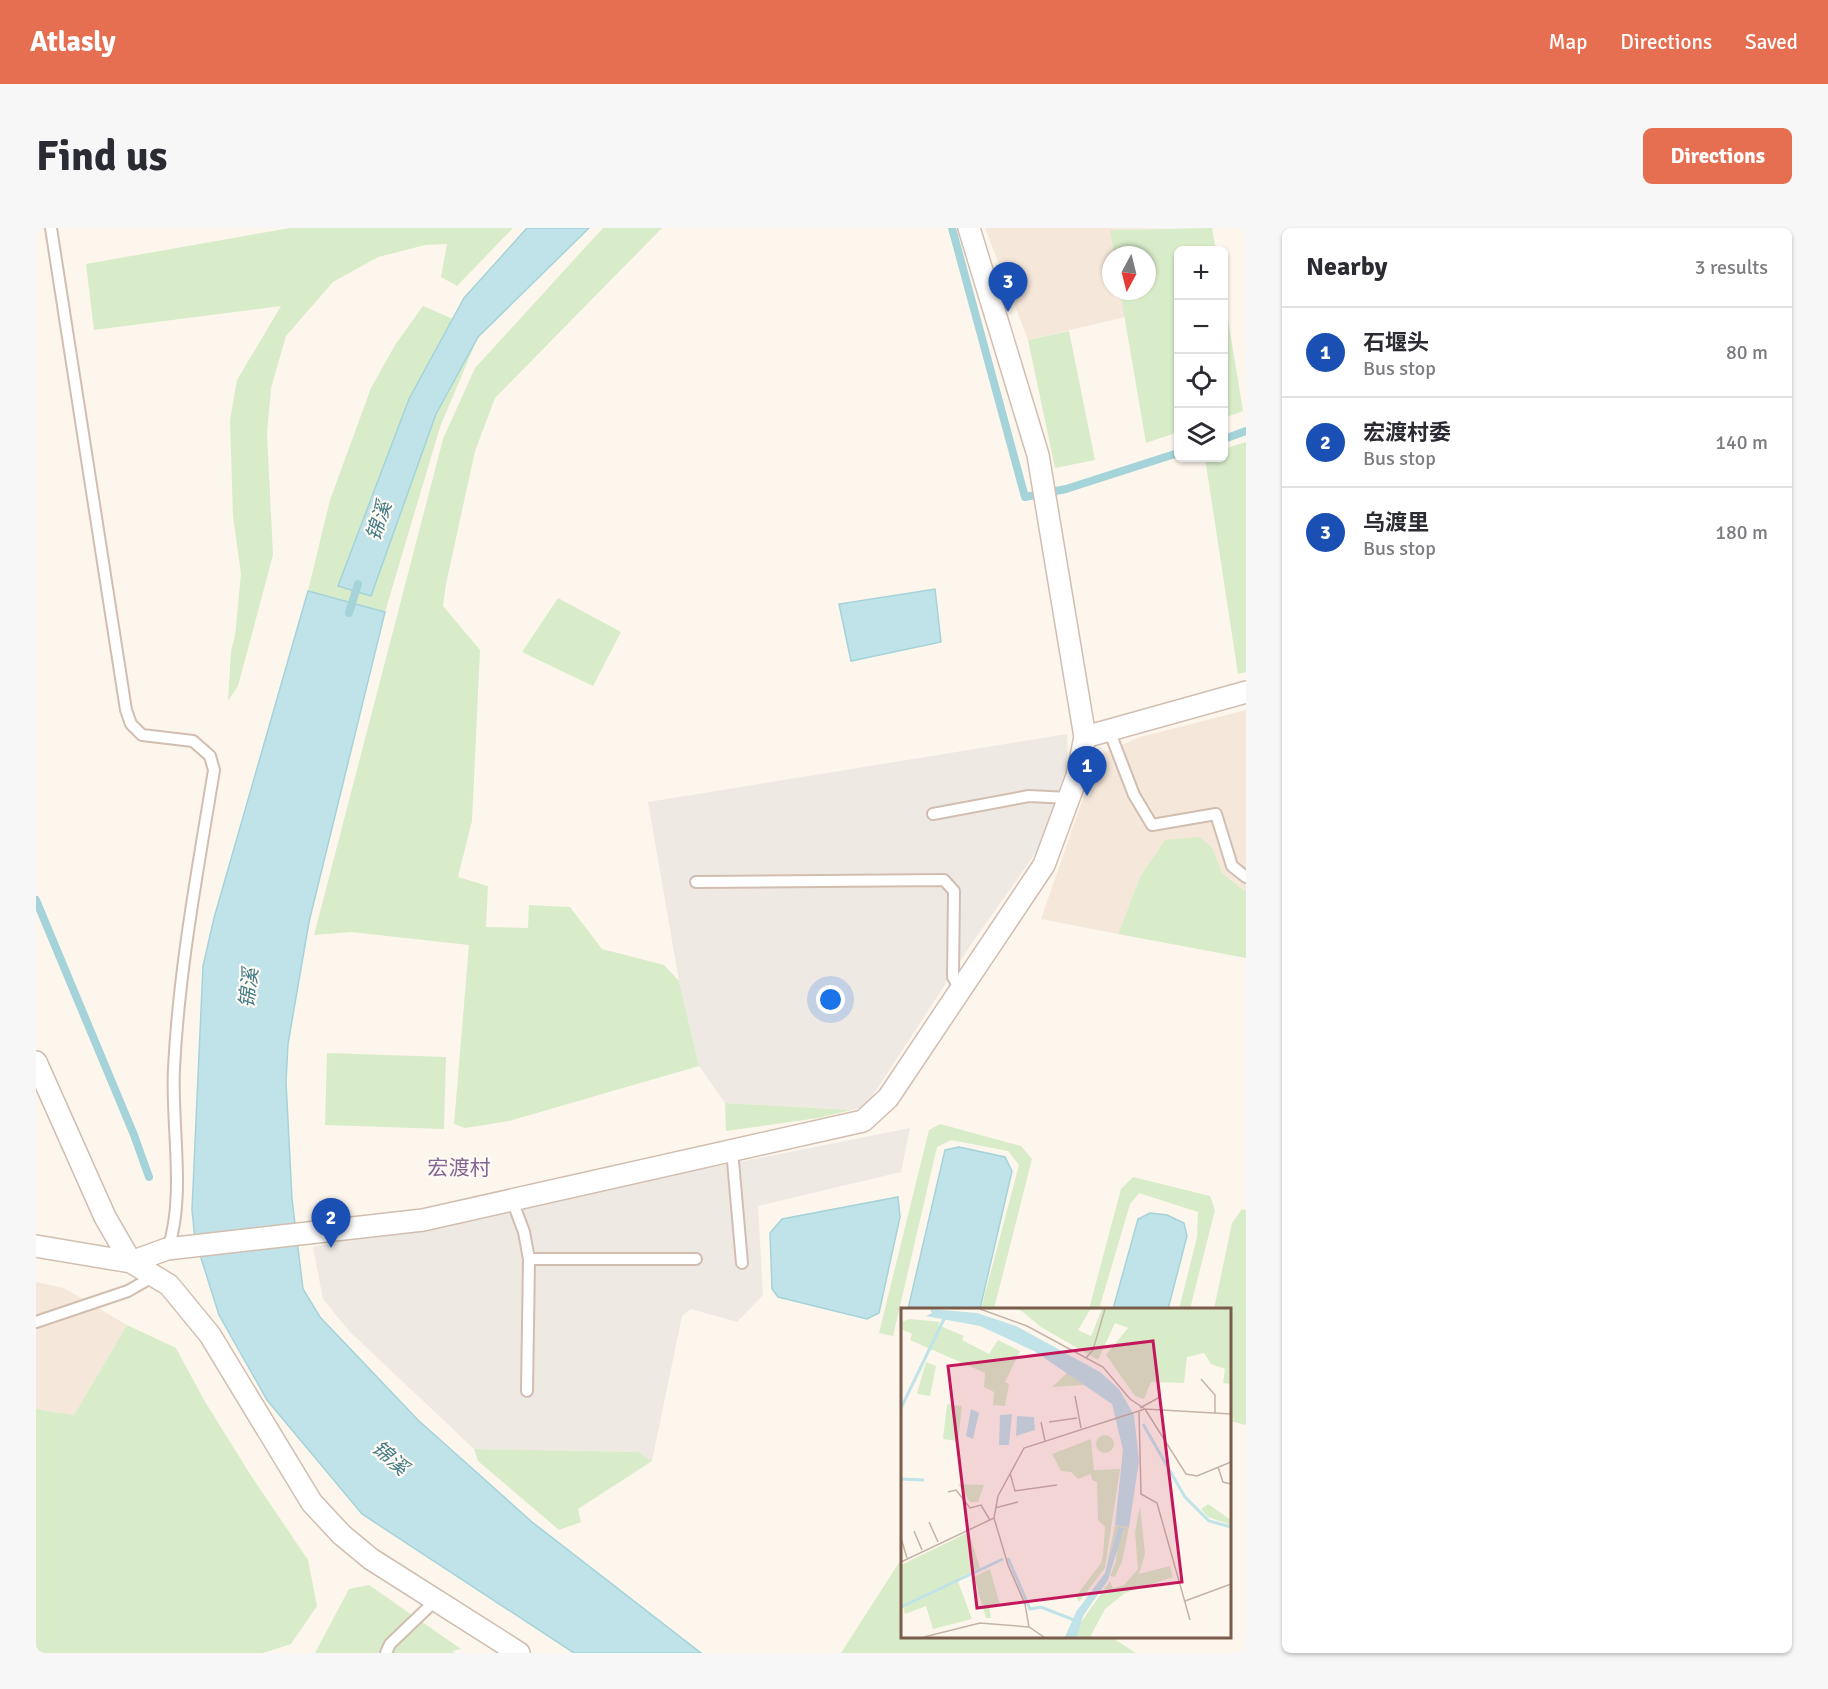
<!DOCTYPE html>
<html lang="en">
<head>
<meta charset="utf-8">
<style>
  body { margin:0; font-family:Signika,"Noto Sans SC",sans-serif; background:#f7f7f7; color:#2b2b33 }
  .controls { position:absolute; right:18px; top:18px; display:grid; overflow:hidden; border-radius:9px; box-shadow:0 2px 4px #0004 }
  .controls button { width:54px; height:54px; display:grid; place-items:center; padding:0; border:0; border-bottom:2px solid #e1e1e2; background:#fff; color:#2b2b33; font:30px sans-serif }
  .compass { position:absolute; left:1066px; top:18px; width:54px; height:54px; border-radius:50%; background:#fff; box-shadow:0 2px 4px #0004; rotate:187deg }
  .you { position:absolute; left:795px; top:772px; width:21px; height:21px; margin:-15px; border:4px solid #fff; border-radius:50%; background:#1a73e8; box-shadow:0 0 0 9px #1a73e833 }
  .badge { display:grid; place-items:center; width:39px; height:39px; border-radius:50%; background:#e76f51; color:#fff; font-size:20px; font-weight:700 }
  .pin { position:absolute; translate:-50% -50px; filter:drop-shadow(0 2px 3px #0008) }
  .pin::after { content:''; position:absolute; top:32px; width:21px; height:18px; background:inherit; clip-path:polygon(0 0,100% 0,50% 100%) }
  .list { margin:0; padding:0; list-style:none }
  h2 { display:flex; justify-content:space-between; align-items:center; height:78px; margin:0; padding:0 24px; font-size:26px }
  h2 small { font-size:20px; font-weight:400; color:#7c7c81 }
  .list li { display:grid; grid-template-columns:39px 1fr auto; gap:18px; align-items:center; box-sizing:border-box; height:90px; padding:0 24px; border-top:2px solid #e1e1e2 }
  .list b { display:block; font-size:22px; white-space:nowrap }
  .list p { margin:0; font-size:20px; white-space:nowrap; color:#7c7c81 }
  .list em { font-size:20px; font-style:normal; color:#7c7c81 }
  .icon { flex:none; width:33px; height:33px; fill:none; stroke:currentColor; stroke-width:2; stroke-linecap:round; stroke-linejoin:round }
  .map { position:relative; flex:none; width:1210px; height:1425px; overflow:hidden; border-radius:9px }
  header { display:flex; align-items:center; gap:36px; box-sizing:border-box; height:84px; padding:0 30px; background:#e76f51; color:#fff }
  header strong { font-size:28px }
  nav { display:flex; gap:33px; margin-inline-start:auto; font-size:21px }
  .intro { display:flex; align-items:center; justify-content:space-between; box-sizing:border-box; height:144px; padding:0 36px }
  h1 { margin:0; font-size:42px }
  .button { padding:15px 27px; border-radius:9px; background:#e76f51; color:#fff; font-size:21px; font-weight:700 }
  main { display:flex; gap:36px; padding:0 36px }
  aside { flex:1; background:#fff; border-radius:9px; box-shadow:0 2px 4px #0004 }
  .map>svg:first-child { display:block }
  .residential { fill:#f5e8da }
  .industrial { fill:#efe9e4 }
  .green { fill:#d8ecc9 }
  .water { fill:#bfe3e8; stroke:#a5d3da; stroke-width:1.5 }
  .lines { fill:none; stroke-linecap:round; stroke-linejoin:round }
  .stream { stroke:#a5d3da; stroke-width:8 }
  .lane-casing { stroke:#d1beb0; stroke-width:14 }
  .street-casing { stroke:#d1beb0; stroke-width:24 }
  .lane { stroke:#fff; stroke-width:10 }
  .street { stroke:#fff; stroke-width:21 }
  .labels { text-anchor:middle; dominant-baseline:central; stroke-width:4.5; stroke-linejoin:round; paint-order:stroke }
  .water-label { font-size:20px; font-style:italic; fill:#437c86; stroke:#fffaf3 }
  .quarter-label { font-size:21px; fill:#846695; stroke:#fffaf3 }
  .inset-river { fill:none; stroke:#bfe3e8; stroke-width:3 }
  .inset-road { fill:none; stroke:#c5b3a7; stroke-width:1.5 }
  .view { fill:#c2185b; fill-opacity:0.15; stroke:#c2185b; stroke-width:3 }
  .inset-edge { fill:none; stroke:#7a5c4d; stroke-width:3 }
</style>
</head>
<body>
<header>
<strong>Atlasly</strong>
<nav><a>Map</a><a>Directions</a><a>Saved</a></nav>
</header>
<div class="intro"><h1>Find us</h1><a class="button">Directions</a></div>
<main>
<div class="map">
<svg width="1210" height="1425" viewBox="0 0 1210 1425">
  <rect width="100%" height="100%" fill="#fdf6ec"/>
  <path class="residential" d="M949,0H1135L1074,2L1078,27H1075V63H1084L1089,89L992,112Z
    M1210,482V664L1186,645L1177,621L1112,638L1104,649L1082,706L1005,691L1062,527L1104,509Z
    M0,1054L28,1060L91,1097L38,1187L0,1181Z"/>
  <path class="industrial" d="M1031,506L1032,537L1001,623L936,715L830,878L816,882L689,875L663,838L643,753L612,574Z
    M874,900L865,944L722,978L727,1067L701,1094L655,1081L646,1088L616,1233L602,1224L438,1221L313,1103L287,1071L277,1019Z"/>
  <path class="green" d="M254,0H477L421,58L405,49L411,16L389,17L342,29L297,54L250,108L235,160L231,206L237,327L202,458L192,473L195,423L199,408L205,346L197,288L194,192L201,152L245,78L58,102L50,36Z
    M567,0H626L459,170L439,223L410,356L407,378L444,422L436,593L422,649L452,658L450,699L492,700L493,677L534,679L566,721L628,737L643,753L663,838L473,893L429,900L418,896L433,717L315,704L278,707L407,211L439,140Z
    M1176,0L1180,22H1142V204L1110,215L1084,63H1111V27H1078L1074,2Z
    M1188,67L1207,183L1188,190Z
    M387,78L417,91L373,171L302,358L335,367L400,186L442,109L404,199L349,384L272,363L294,272L335,160L359,117Z
    M1033,103L1059,232L1019,240L992,112Z
    M1210,214V444L1202,446L1169,230H1188V221Z
    M522,370L585,404L557,458L486,424Z
    M1164,609L1177,621L1186,645L1210,664V730L1082,706L1104,649L1129,612Z
    M291,825L410,829L408,901L289,897Z
    M689,875L816,882L782,890L690,903Z
    M904,896L985,918L996,931L958,1081H945L983,937L972,923L915,912L901,919L857,1108L843,1105L893,902Z
    M1097,949L1174,968L1179,982L1154,1081H1143L1161,1009L1162,984L1103,965L1094,976L1063,1081H1053L1085,961Z
    M1206,981L1210,982V1197L1194,1193V1082L1178,1081L1196,995Z
    M91,1097L140,1120L168,1172L214,1246L272,1332L281,1378L255,1416L227,1425H0V1181L38,1187Z
    M438,1221L602,1224L616,1233L542,1281L545,1294L523,1302L442,1233Z
    M866,1330L867,1408L1075,1409L1100,1425H805Z
    M333,1357L425,1421L416,1423L418,1425H279L313,1361Z"/>
  <path class="water" d="M491,0H553L442,109L400,186L335,368L302,358L373,171L428,70Z
    M899,361L905,414L815,433L803,376Z
    M272,363L349,384L273,694L252,816L250,854L256,971L267,1061L284,1089L382,1192L496,1294L665,1425H538L326,1286L231,1172L183,1087L159,1011L156,982L167,738L178,690Z
    M923,919L969,929L976,943L944,1081H872L909,922Z
    M862,969L864,989L843,1085L831,1091L742,1069L736,1061L734,1005L746,991Z
    M1114,985L1131,987L1148,995L1151,1008L1132,1081H1077L1102,991Z"/>
  <g class="lines">
    <path class="stream" d="M916,0L989,269L1030,261L1142,225
      M1188,211L1210,203
      M313,385L322,356
      M0,672L98,907L113,949"/>
    <defs>
      <path id="lane" d="M15,0L90,482L95,496L106,507L157,513L174,528L178,542C162,641 143,740 138,840C135,897 150,967 132,1021
        M1073,502L1098,567L1116,597L1180,586L1196,638L1210,649
        M897,586L993,568L1033,570
        M660,654L908,652L918,663L917,749L924,761
        M696,922L706,1035
        M476,972L488,1004L493,1031L491,1163
        M493,1031H660
        M0,1094L92,1063L118,1048
        M350,1425L354,1416L400,1372"/>
      <path id="street" d="M1049,509L1210,464
        M0,834L69,989L95,1034L133,1057L174,1107L276,1275L306,1307L335,1331L483,1425
        M0,1018L95,1034L131,1021L387,992L827,893L852,870L1008,637L1041,548L1049,509L1002,227L933,0"/>
    </defs>
    <use href="#lane" class="lane-casing"/>
    <use href="#street" class="street-casing"/>
    <use href="#lane" class="lane"/>
    <use href="#street" class="street"/>
  </g>
  <g class="labels">
    <g class="water-label">
      <text transform="translate(343 293) rotate(-72)">锦溪</text>
      <text transform="translate(213 760) rotate(-84)">锦溪</text>
      <text transform="translate(354 1230) rotate(41)">锦溪</text>
    </g>
    <g class="quarter-label">
      <text x="423" y="940">宏渡村</text>
    </g>
  </g>
  <g transform="translate(865 1080)">
    <rect width="330" height="330" fill="#fdf6ec"/>
    <path d="M118,1H196L189,2L177,22L190,28L201,1H330V76L322,75L324,61L310,56L303,45L286,49L283,75L250,74L243,91L234,88L205,47L227,20L214,15L197,52L140,19ZM9,11L39,14L37,17L63,28L61,32L88,46L97,32L119,43L104,74L108,76L104,98L92,97L93,84L83,79L84,65L9,32L11,26L0,21V14ZM25,54L35,58L29,88L16,86ZM166,65L181,75L182,77L151,79ZM46,96L61,98L57,133L42,131ZM195 136a9 9 0 1 1 18 0a9 9 0 1 1-18 0ZM190,131L193,162L219,161L204,260L178,294L175,288L200,255L202,246L204,219L197,212L196,174L191,172L190,166L177,171L170,164L160,163L151,146ZM57,176L83,177L77,194H69ZM307,196L330,212V217L307,209L300,201ZM239,198L244,246L238,266L269,258L272,269L224,285L204,301L189,329H176V320L209,273L212,280L223,277L237,261L234,224ZM214,217L228,219L221,254L214,269L209,268L215,253L217,219L204,265ZM68,224L79,260L56,271L71,311L32,321L25,298L4,306L0,291V257ZM89,261L99,297L88,298L90,310H85L73,269Z" fill="#d8ecc9"/>
    <path d="M29,1L76,5L115,18L199,64L218,81L233,107L238,153L228,219L214,217L222,142L211,96L133,43L79,18L25,8L31,5ZM70,101L78,105L72,131L65,128ZM111,106L108,137H98L99,107ZM116,108L133,109L134,122L115,128ZM217,219L223,220L207,272L182,308L176,329H164L175,304L204,265Z" fill="#bfe3e8"/>
    <path class="inset-river" d="M0,100L44,9M242,116L284,189L308,213L330,219M0,171L23,172M107,250L129,301L140,299L173,312M0,299L102,251"/>
    <path class="inset-road" d="M79,1L126,18L202,59L229,91L244,101L285,166L296,168L330,154M185,50L192,42L204,1M300,71L314,87V105M174,88L180,120M239,100L259,89M238,104L240,186L256,195L289,312M140,114L144,133M148,114L176,110M317,159L322,174L330,176M109,165L114,183L156,177M47,184L55,182L69,200L80,197L89,212M94,200L117,194M28,214L37,234M13,223L21,242M0,230L6,250M0,254L93,210M284,293L330,276M128,319L124,296L107,257L93,210L97,188L123,140L244,101L330,106M23,329L79,315L128,319L143,329"/>
    <path class="view" d="M252,33L281,274L76,300L47,58Z"/>
    <rect width="330" height="330" class="inset-edge"/>
  </g>
</svg>
<div class="controls">
<button>+</button>
<button>−</button>
<button><svg class="icon" aria-label="locate" viewBox="0 0 24 24"><circle cx="12" cy="12" r="6"/><path d="M12 2v4M12 18v4M2 12h4M18 12h4"/></svg></button>
<button><svg class="icon" aria-label="layers" viewBox="0 0 24 24"><path d="M12 4l9 5-9 5-9-5zM3 14l9 5 9-5"/></svg></button>
</div>
<svg class="compass" viewBox="-18 -18 36 36"><path d="M0-13l5 13h-10z" fill="#e53935"/><path d="M0 13l5-13h-10z" fill="#7c7c81"/></svg>
<div class="you"></div>
<div class="pin badge" style="left:1051px;top:568px;background:#1a4fb4">1</div>
<div class="pin badge" style="left:295px;top:1020px;background:#1a4fb4">2</div>
<div class="pin badge" style="left:972px;top:84px;background:#1a4fb4">3</div>
</div>
<aside>
<h2>Nearby<small>3 results</small></h2>
<ul class="list">
<li><span class="badge" style="background:#1a4fb4">1</span><div><b>石堰头</b><p>Bus stop</p></div><em>80 m</em></li>
<li><span class="badge" style="background:#1a4fb4">2</span><div><b>宏渡村委</b><p>Bus stop</p></div><em>140 m</em></li>
<li><span class="badge" style="background:#1a4fb4">3</span><div><b>乌渡里</b><p>Bus stop</p></div><em>180 m</em></li>
</ul>
</aside>
</main>
</body>
</html>
